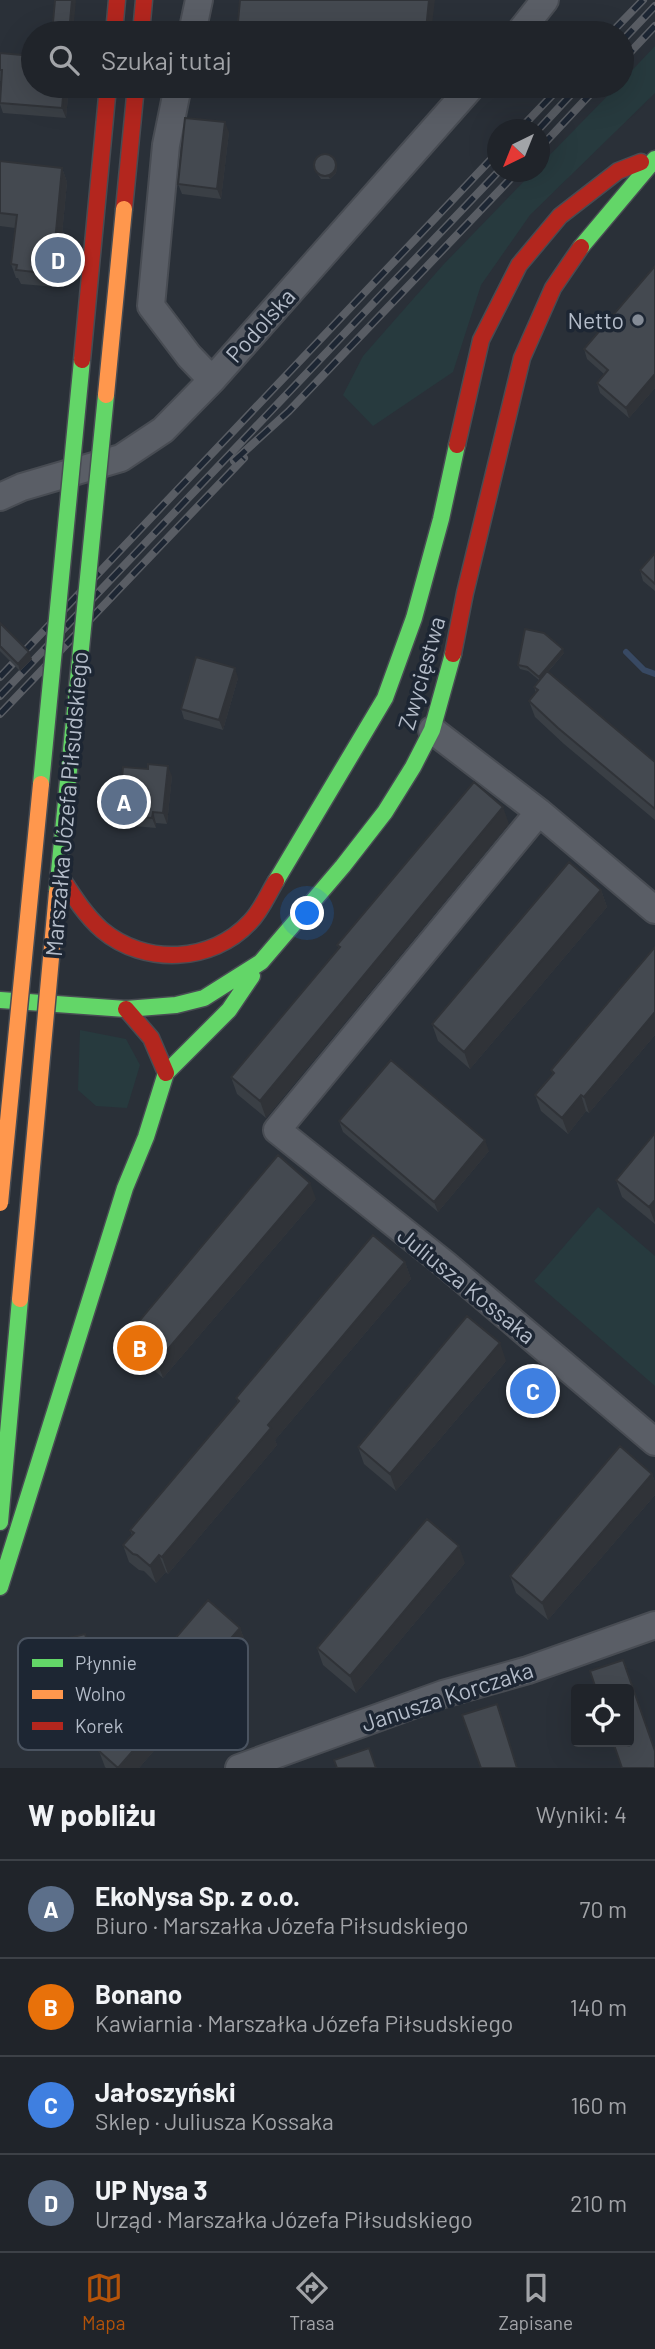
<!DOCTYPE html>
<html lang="pl">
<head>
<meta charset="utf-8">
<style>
  body { margin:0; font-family:Barlow,sans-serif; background:#2d3036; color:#f1f3f6 }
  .controls { position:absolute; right:21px; bottom:21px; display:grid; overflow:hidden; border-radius:7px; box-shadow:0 7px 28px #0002 }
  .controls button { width:63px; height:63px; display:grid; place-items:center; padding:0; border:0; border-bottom:2px solid #3d4147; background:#20242a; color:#f1f3f6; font:35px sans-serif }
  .compass { position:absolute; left:487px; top:119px; width:63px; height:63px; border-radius:50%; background:#20242a; box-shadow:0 7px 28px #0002; rotate:223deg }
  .you { position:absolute; left:308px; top:914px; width:24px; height:24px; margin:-18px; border:5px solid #fff; border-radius:50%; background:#1a73e8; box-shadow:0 0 0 10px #1a73e833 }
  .badge { display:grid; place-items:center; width:46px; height:46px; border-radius:50%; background:#b45309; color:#fff; font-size:23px; font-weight:700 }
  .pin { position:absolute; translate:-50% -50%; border:4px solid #fff; box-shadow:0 2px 7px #0006 }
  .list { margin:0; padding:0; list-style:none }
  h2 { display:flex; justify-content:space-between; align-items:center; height:91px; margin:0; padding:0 28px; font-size:30px }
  h2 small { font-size:23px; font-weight:400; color:#a2a4a8 }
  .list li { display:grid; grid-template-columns:46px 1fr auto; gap:21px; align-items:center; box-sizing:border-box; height:98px; padding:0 28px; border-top:2px solid #3d4147 }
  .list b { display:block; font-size:26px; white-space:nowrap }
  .list p { margin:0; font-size:23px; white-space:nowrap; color:#a2a4a8 }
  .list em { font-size:23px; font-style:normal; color:#a2a4a8 }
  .icon { flex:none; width:38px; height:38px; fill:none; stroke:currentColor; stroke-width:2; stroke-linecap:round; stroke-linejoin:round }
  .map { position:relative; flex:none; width:655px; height:1768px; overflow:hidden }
  .search { position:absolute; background:#20242a; box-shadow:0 7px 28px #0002; left:21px; right:21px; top:21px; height:77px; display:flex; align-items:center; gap:18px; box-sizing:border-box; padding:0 24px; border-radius:38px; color:#a2a4a8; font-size:26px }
  .sheet { height:483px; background:#20242a }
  nav { display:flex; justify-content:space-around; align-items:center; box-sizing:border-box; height:98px; border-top:2px solid #3d4147; background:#20242a; font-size:19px; color:#a2a4a8 }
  nav a { display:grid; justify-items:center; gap:4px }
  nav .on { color:#b45309 }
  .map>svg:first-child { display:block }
  .green { fill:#273a3e }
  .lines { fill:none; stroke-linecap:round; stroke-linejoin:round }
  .stream { stroke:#384963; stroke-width:6 }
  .street-casing { stroke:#484c53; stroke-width:30 }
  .fast-casing { stroke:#484c53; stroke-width:19 }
  .jam-casing { stroke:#484c53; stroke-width:19 }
  .street { stroke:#5a5e66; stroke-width:26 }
  .fast { stroke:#63d668; stroke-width:16 }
  .jam { stroke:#b3261e; stroke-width:16 }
  .rail-casing { stroke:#595d64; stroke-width:8 }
  .rail { stroke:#1d2633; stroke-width:5; stroke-dasharray:16; stroke-linecap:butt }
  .fast-bridge-casing { stroke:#484c53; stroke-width:19; stroke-linecap:butt }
  .slow-bridge-casing { stroke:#484c53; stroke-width:19; stroke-linecap:butt }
  .jam-bridge-casing { stroke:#484c53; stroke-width:19; stroke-linecap:butt }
  .fast-bridge { stroke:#63d668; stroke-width:16 }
  .slow-bridge { stroke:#ff974d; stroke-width:16 }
  .jam-bridge { stroke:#b3261e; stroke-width:16 }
  .wall { fill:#3a3f45 }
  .shaded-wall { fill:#303338 }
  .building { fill:#444950; stroke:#303338; stroke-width:2 }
  .poi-dot { fill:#848b96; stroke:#1d2633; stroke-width:2.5 }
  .labels { text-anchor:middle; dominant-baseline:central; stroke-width:7; stroke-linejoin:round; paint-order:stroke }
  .poi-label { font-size:23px; fill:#b4bcc9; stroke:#1d2633; text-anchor:end }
  .street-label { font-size:23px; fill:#b4bcc9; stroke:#1d2633 }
  .key { fill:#1d2633; stroke:#4a5360; stroke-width:2 }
  .key-label { font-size:19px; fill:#b4bcc9 }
</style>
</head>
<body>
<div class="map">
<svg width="655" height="1768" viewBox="0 0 655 1768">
  <rect width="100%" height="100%" fill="#2a3038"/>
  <path class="green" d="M655,46V93L530,215L481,285L453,372L373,426L343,395L363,356L443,265L533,172H540V165L617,86H622V81Z
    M80,1030L126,1039L140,1065L127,1108L96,1106L78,1090Z
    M598,1207L655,1256V1386L534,1281Z"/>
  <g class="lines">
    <path class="stream" d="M626,652L644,670L655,674"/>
    <defs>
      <path id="street" d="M192,33L199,0
        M519,33L545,0
        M178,86L166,145L151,306L189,356L212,380
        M0,497L22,487L121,458L163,430L212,380L472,86
        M432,730L539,812L655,910
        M539,812L277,1130L446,1265L655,1442
        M239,1768L443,1694L528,1670L655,1625"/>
      <path id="fast" d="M581,247L655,159
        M276,881L385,698L414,618L441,519L457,445
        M0,1000L126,1009L176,1005L204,998L261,962L343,866L385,812L413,767L432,730L453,654
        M0,1522L20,1299
        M0,1587L125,1188L146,1137L166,1073L229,1010L252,976"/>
      <path id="jam" d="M114,33L117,0
        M141,33L144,0
        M124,209L136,86
        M457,445L481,340L519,265L560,216L618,171L641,162
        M453,654L465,593L522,358L553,288L581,247
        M59,874C72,894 84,914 102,930C145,966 212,963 250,922C261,911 268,894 276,881
        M126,1009L151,1038L166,1073"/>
    </defs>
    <use href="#street" class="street-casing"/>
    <use href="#fast" class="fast-casing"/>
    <use href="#jam" class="jam-casing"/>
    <use href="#street" class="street"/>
    <use href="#fast" class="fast"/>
    <use href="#jam" class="jam"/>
    <defs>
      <path id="rail" d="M611,33L643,0
        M622,41L655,6
        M622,61L655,26
        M519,130L561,86
        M538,130L579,86
        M540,148L598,86
        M234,461L289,411L517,172
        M0,677L498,152
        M0,696L498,172
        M0,714L244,458"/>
    </defs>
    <use href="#rail" class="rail-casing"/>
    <use href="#rail" class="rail"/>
    <defs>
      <path id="fast-bridge" d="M41,784L82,360
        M57,892L106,395"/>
      <path id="slow-bridge" d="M106,395L124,209
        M0,1203L41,784
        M20,1299L57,892"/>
      <path id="jam-bridge" d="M82,360L108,86"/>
    </defs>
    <use href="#fast-bridge" class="fast-bridge-casing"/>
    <use href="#slow-bridge" class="slow-bridge-casing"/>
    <use href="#jam-bridge" class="jam-bridge-casing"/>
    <use href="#fast-bridge" class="fast-bridge"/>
    <use href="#slow-bridge" class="slow-bridge"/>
    <use href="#jam-bridge" class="jam-bridge"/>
  </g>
  <path class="wall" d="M0,53L69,86L66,118L3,113L0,104L1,81H0Z
    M229,132L221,199L182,194L178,184Z
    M0,161L62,168L67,182L57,287L21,284L18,278H16L11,264L15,228L0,226Z
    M337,165L336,173L330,179H321L316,172L314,168Z
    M655,266V388L629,418L600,393L597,383L604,374L587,359L584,349Z
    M655,553V591L643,581L640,570Z
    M0,623L32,659L20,671L0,651Z
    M564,653L548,672L655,762V820L564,744L535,717L529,701L536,693L534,687L540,681L528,671L520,669L518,665Z
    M238,678L223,730L184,719L181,709Z
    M172,776L167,824L156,823V828L112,824L108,814L122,778Z
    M509,824L266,1118L237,1094L231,1077L339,949L337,945Z
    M601,890L607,907L470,1069L438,1041L432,1024Z
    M655,947V1035L589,1113L586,1111L568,1134L541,1111L535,1095L553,1074L551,1070Z
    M339,1121L489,1151L438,1212L343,1132Z
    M655,1133V1224L622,1197L616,1180Z
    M316,1199L163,1378L143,1361L140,1351L136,1348L130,1332Z
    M405,1262L411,1279L275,1440L277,1445L168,1574L166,1572L156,1583L144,1571L139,1570L129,1562L123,1545L132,1535L130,1530L238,1403L236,1398Z
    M506,1361L396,1491L364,1464L358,1447Z
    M652,1474L655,1482V1495L548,1620L516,1593L510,1576Z
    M465,1563L356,1693L323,1665L317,1648Z
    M240,1628L246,1644L139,1768H106L105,1767L99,1751L102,1746L101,1743L102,1742L98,1729Z
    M85,1634L92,1659L55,1669L53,1665Z"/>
  <path class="shaded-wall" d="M72,0H76L73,33H69Z
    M429,0H435L431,33H423Z
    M64,86H69L66,118L62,108Z
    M225,122L229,132L221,199L217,189Z
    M335,161L337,165L336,173L330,179L328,176Z
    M62,168L67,182L57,287L52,274Z
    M655,374V388L629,418L626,408Z
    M563,649L564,653L540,681L539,677Z
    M29,652L32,659L20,671L18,664Z
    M235,668L238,678L223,730L219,720Z
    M168,766L172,776L167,824L163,813Z
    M503,807L509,824L266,1118L260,1101Z
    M153,812L156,823V828L152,818Z
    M601,890L607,907L470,1069L464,1052Z
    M655,1012V1035L589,1113L584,1097Z
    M581,1095L586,1111L568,1134L562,1118Z
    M485,1140L489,1151L438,1212L434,1202Z
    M310,1183L316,1199L163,1378L157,1362Z
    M655,1200V1223L649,1207Z
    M405,1262L411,1279L275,1440L277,1445L168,1574L162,1557L268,1425Z
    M500,1343L506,1361L396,1491L390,1474Z
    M652,1474L655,1482V1495L548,1620L542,1603Z
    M459,1546L465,1563L356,1693L350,1676Z
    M159,1555L166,1572L156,1583L150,1566Z
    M240,1628L246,1644L139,1768H119Z"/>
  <path class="building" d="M55,0H72L69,33H52Z
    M240,0H429L426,30L423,33H237Z
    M0,53L33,56V86H64L62,108L0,103L2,70H0Z
    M185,118L225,122L217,189L178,184Z
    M314 165a11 11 0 1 1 22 0a11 11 0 1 1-22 0Z
    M0,161L62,168L52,274L16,270L17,265L11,264L17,215L0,213Z
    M655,266V374L626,408L597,383L608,370L584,349Z
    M655,553V584L640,570Z
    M0,623L29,652L18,664L0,646Z
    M525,629L544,633L563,649L539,677L527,667L518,665Z
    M196,657L235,668L219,720L181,709Z
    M547,671L655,762V809L558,728L529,701L538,690L534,687Z
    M148,764L168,766L163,813L153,812L152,818L108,814L115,778H122L123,767L148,769Z
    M474,782L503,807L260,1101L231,1077L340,947L337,945Z
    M569,862L601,890L464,1052L432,1024Z
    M655,947V1012L584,1097L581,1095L562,1118L535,1095L554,1073L551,1070Z
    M391,1060L485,1140L434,1202L339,1121Z
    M655,1133V1200L649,1207L616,1180Z
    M278,1155L310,1183L157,1362L137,1345L141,1341L130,1332Z
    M373,1235L405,1262L268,1425L271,1428L162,1557L159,1555L150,1566L137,1555L133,1554L123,1545L134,1533L130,1530L239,1401L236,1398Z
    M467,1316L500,1343L390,1474L358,1447Z
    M620,1446L652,1474L542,1603L510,1576Z
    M427,1519L459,1546L350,1676L317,1648Z
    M208,1600L240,1628L118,1768L99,1751L103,1745L101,1743L107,1737L98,1729Z
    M85,1634L91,1655L53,1665L49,1643Z
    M623,1660L655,1751V1768H622L613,1742H629V1689H596L590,1671Z
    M497,1704L517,1768H481L462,1715Z
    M369,1748L376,1768H337L334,1760Z"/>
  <circle class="poi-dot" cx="638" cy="320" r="7"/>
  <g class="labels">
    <g class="poi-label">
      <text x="624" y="320">Netto</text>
    </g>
    <g class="street-label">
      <text transform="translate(260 325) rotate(-48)">Podolska</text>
      <text transform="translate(421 673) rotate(-74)">Zwycięstwa</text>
      <text transform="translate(66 804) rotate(-85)">Marszałka Józefa Piłsudskiego</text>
      <text transform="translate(467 1285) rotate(39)">Juliusza Kossaka</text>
      <text transform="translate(447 1696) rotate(-18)">Janusza Korczaka</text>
    </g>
  </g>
  <rect x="18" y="1638" width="230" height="112" rx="10" class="key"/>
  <rect x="32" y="1659" width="31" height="8" fill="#63d668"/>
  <rect x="32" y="1690" width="31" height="9" fill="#ff974d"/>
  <rect x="32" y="1722" width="31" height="8" fill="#b3261e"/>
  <g class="key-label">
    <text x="75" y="1670">Płynnie</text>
    <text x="75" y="1701">Wolno</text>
    <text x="75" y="1733">Korek</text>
  </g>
</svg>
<div class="controls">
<button><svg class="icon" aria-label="locate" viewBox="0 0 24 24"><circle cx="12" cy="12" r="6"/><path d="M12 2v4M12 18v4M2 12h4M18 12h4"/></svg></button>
</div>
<svg class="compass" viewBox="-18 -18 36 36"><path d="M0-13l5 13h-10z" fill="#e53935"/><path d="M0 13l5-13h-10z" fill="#a2a4a8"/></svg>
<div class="you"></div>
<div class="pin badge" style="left:124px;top:802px;background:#5c6f8a">A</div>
<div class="pin badge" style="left:140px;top:1348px;background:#e8710a">B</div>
<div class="pin badge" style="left:533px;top:1391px;background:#3f7fe0">C</div>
<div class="pin badge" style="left:58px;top:260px;background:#5c6f8a">D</div>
<div class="search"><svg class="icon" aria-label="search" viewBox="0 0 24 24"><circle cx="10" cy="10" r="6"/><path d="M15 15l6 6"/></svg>Szukaj tutaj</div>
</div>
<section class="sheet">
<h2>W pobliżu<small>Wyniki: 4</small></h2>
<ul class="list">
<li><span class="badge" style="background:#5c6f8a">A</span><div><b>EkoNysa Sp. z o.o.</b><p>Biuro · Marszałka Józefa Piłsudskiego</p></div><em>70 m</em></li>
<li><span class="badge" style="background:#e8710a">B</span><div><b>Bonano</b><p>Kawiarnia · Marszałka Józefa Piłsudskiego</p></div><em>140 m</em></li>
<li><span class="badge" style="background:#3f7fe0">C</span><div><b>Jałoszyński</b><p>Sklep · Juliusza Kossaka</p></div><em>160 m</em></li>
<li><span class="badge" style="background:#5c6f8a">D</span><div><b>UP Nysa 3</b><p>Urząd · Marszałka Józefa Piłsudskiego</p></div><em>210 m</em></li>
</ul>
</section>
<nav>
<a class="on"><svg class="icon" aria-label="map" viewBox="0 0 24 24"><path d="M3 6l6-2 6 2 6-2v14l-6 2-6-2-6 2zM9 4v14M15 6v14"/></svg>Mapa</a>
<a><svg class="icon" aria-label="directions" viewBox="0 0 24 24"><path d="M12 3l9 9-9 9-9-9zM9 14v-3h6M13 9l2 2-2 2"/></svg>Trasa</a>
<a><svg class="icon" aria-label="saved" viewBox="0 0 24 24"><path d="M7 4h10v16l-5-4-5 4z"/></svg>Zapisane</a>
</nav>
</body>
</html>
